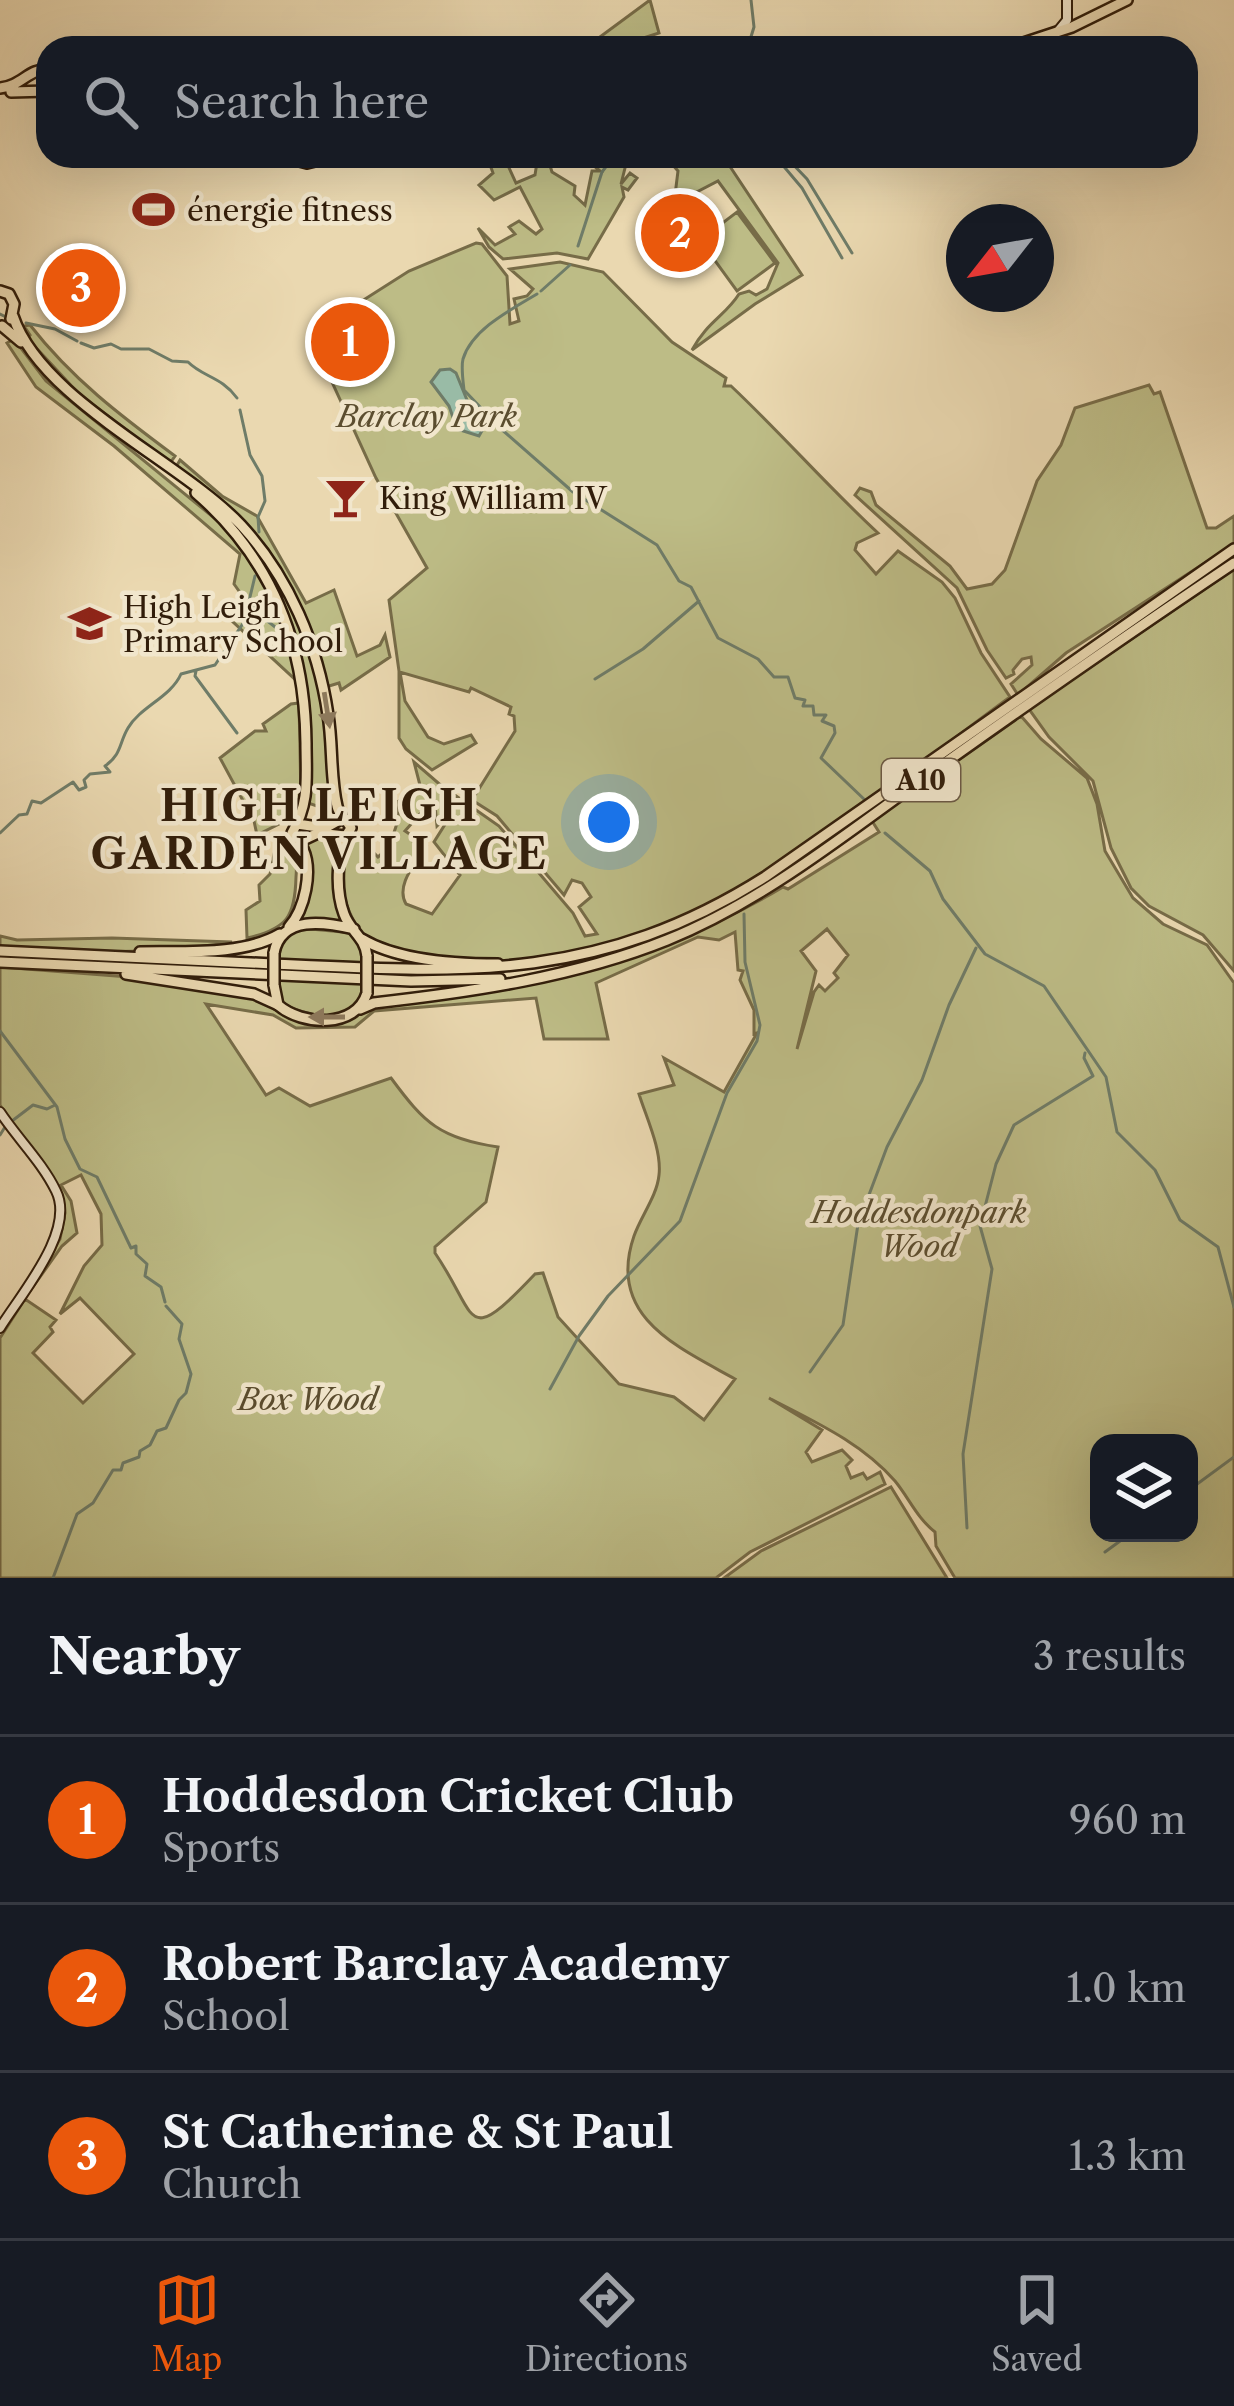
<!DOCTYPE html>
<html lang="en">
<head>
<meta charset="utf-8">
<style>
  body { margin:0; font-family:"Libre Caslon Text",serif; background:#20242c; color:#f1f3f6 }
  .controls { position:absolute; right:36px; bottom:36px; display:grid; overflow:hidden; border-radius:24px; box-shadow:0 12px 48px #0002 }
  .controls button { width:108px; height:108px; display:grid; place-items:center; padding:0; border:0; border-bottom:3px solid #363941; background:#171b24; color:#f1f3f6; font:60px sans-serif }
  .compass { position:absolute; left:946px; top:204px; width:108px; height:108px; border-radius:50%; background:#171b24; box-shadow:0 12px 48px #0002; rotate:239deg }
  .you { position:absolute; left:609px; top:822px; width:42px; height:42px; margin:-30px; border:9px solid #fff; border-radius:50%; background:#1a73e8; box-shadow:0 0 0 18px #1a73e833 }
  .badge { display:grid; place-items:center; width:78px; height:78px; border-radius:50%; background:#ea580c; color:#fff; font-size:39px; font-weight:700 }
  .pin { position:absolute; translate:-50% -50%; border:6px solid #fff; box-shadow:0 3px 12px #0006 }
  .list { margin:0; padding:0; list-style:none }
  h2 { display:flex; justify-content:space-between; align-items:center; height:156px; margin:0; padding:0 48px; font-size:51px }
  h2 small { font-size:39px; font-weight:400; color:#9ea1a6 }
  .list li { display:grid; grid-template-columns:78px 1fr auto; gap:36px; align-items:center; box-sizing:border-box; height:168px; padding:0 48px; border-top:3px solid #363941 }
  .list b { display:block; font-size:45px; white-space:nowrap }
  .list p { margin:0; font-size:39px; white-space:nowrap; color:#9ea1a6 }
  .list em { font-size:39px; font-style:normal; color:#9ea1a6 }
  .icon { flex:none; width:66px; height:66px; fill:none; stroke:currentColor; stroke-width:2; stroke-linecap:round; stroke-linejoin:round }
  .map { position:relative; flex:none; width:1234px; height:1578px; overflow:hidden }
  .search { position:absolute; background:#171b24; box-shadow:0 12px 48px #0002; left:36px; right:36px; top:36px; height:132px; display:flex; align-items:center; gap:30px; box-sizing:border-box; padding:0 42px; border-radius:36px; color:#9ea1a6; font-size:45px }
  .sheet { height:660px; background:#171b24 }
  nav { display:flex; justify-content:space-around; align-items:center; box-sizing:border-box; height:168px; border-top:3px solid #363941; background:#171b24; font-size:33px; color:#9ea1a6 }
  nav a { display:grid; justify-items:center; gap:6px }
  nav .on { color:#ea580c }
  .map>svg:first-child { display:block }
  .green { fill:#bdbc86; stroke:#776c48; stroke-width:3; fill-rule:evenodd }
  .water { fill:#99bba6; stroke:#6f7c68; stroke-width:3 }
  .lines { fill:none; stroke-linecap:round; stroke-linejoin:round }
  .stream { stroke:#6f7c68; stroke-width:3 }
  .secondary-casing { stroke:#311d0a; stroke-width:12 }
  .primary-casing { stroke:#311d0a; stroke-width:14 }
  .trunk-casing { stroke:#311d0a; stroke-width:14 }
  .secondary { stroke:#f1e6cc; stroke-width:8 }
  .primary { stroke:#ead8b0; stroke-width:9 }
  .trunk { stroke:#ead8b0; stroke-width:9 }
  .primary-bridge-casing { stroke:#311d0a; stroke-width:14; stroke-linecap:butt }
  .primary-bridge { stroke:#ead8b0; stroke-width:9 }
  .oneway { fill:#8e7a5d }
  .labels { text-anchor:middle; dominant-baseline:central; stroke-width:9; stroke-linejoin:round; paint-order:stroke }
  .shield { fill:#f1e6cc; stroke:#6b5944; stroke-width:3 }
  .shield-label { font-size:27px; font-weight:bold; fill:#311d0a }
  .poi-label { font-size:30px; fill:#311d0a; stroke:#f1e6cc; text-anchor:start }
  .park-label { font-size:30px; font-style:italic; fill:#5b4d2f; stroke:#f1e6cc }
  .district-label { font-size:42px; font-weight:bold; letter-spacing:3px; fill:#311d0a; stroke:#f1e6cc }
</style>
</head>
<body>
<div class="map">
<svg width="1234" height="1578" viewBox="0 0 1234 1578">
  <rect width="100%" height="100%" fill="#ead8b0"/>
  <filter id="stains"><feTurbulence type="fractalNoise" baseFrequency=".00167" numOctaves="4"/><feColorMatrix values="0 0 0 0 .2 0 0 0 0 .09 0 0 0 0 .02 0 0 0 .5 -.17"/></filter>
  <radialGradient id="worn" r=".72"><stop offset=".6" stop-color="#630" stop-opacity="0"/><stop offset="1" stop-color="#630" stop-opacity=".3"/></radialGradient>
  <path class="green" d="M650,0L659,33L634,41L636,48H585Z
    M499,156L505,159L516,183L535,175L538,156H547L552,172L575,186L574,195L585,205L592,171H600L593,165L599,156H611L608,161L613,156H628L621,184L630,173L637,178L628,190L622,187L624,197L588,259L557,253L503,259L489,247L478,228L495,245L515,234L509,227L519,221L536,234L542,229L520,187L494,200L479,185L493,173L489,162Z
    M665,156H738L729,165L802,275L755,304L692,350C707,322 726,315 739,294L749,291L756,295L767,289L778,263L718,181L689,196L675,195L678,171Z
    M737,212L775,263L737,291L700,240Z
    M476,243L482,244L507,276L510,324L519,321L514,299L527,296L533,289L510,269L560,262L603,272L672,342L726,378L724,386H731C782,434 827,486 878,533L857,543L855,550L876,574L898,551L942,582L955,598L981,653L1010,697C853,811 654,991 444,958C421,954 383,954 366,937C345,916 334,873 345,844L359,838L378,857C391,847 402,818 397,802L421,789L414,762L451,794L444,819L437,826L435,805L427,806L405,831L414,837L413,841L426,846C416,863 395,885 406,904L432,914L460,875L434,842L449,818L456,796L499,826L573,913L585,936L597,934L579,907L591,897L582,883L572,880L564,895L497,816L472,800L515,731L514,716L509,714L511,707L471,688L469,692L400,672L405,701L428,737L444,744L471,735L476,743L432,770L406,749L399,738V671L389,600L427,568L376,478L310,334L409,271Z
    M13,323C65,429 207,467 271,568C301,614 320,668 327,722C331,752 329,784 337,813L308,803C309,686 302,584 208,501C167,464 119,437 77,401C52,379 34,349 9,327Z
    M30,325C72,379 121,416 175,456L170,463L80,395L27,338L30,335L24,326Z
    M14,339L46,381L229,530L258,567L278,607L299,683L232,621L246,601L234,584L240,554L114,446L36,387L7,343Z
    M1149,385L1154,394L1160,392L1207,528H1216L1234,516V544L1066,653L1018,695L1011,684L1032,665L1031,657L1022,659L1013,670L1014,674L1006,678L987,650L957,588L855,495L860,488L871,492L876,505L950,566L967,589L992,584L1005,570L1037,481L1061,445L1075,408Z
    M180,460L222,496L257,516L306,603L334,590L357,656L380,645L385,635L390,657L341,690L339,683L326,687L267,552L176,467Z
    M1234,569V971L1203,935L1149,906L1131,888L1111,848L1093,781L1049,737L1029,709Z
    M299,703L301,799L296,800L289,819L257,835L254,821L220,758L255,731H266L263,724L291,704Z
    M1021,716L1041,739L1087,778L1097,804L1105,851L1133,898L1163,924L1207,945L1234,983V1578H955L936,1546L935,1532C917,1518 909,1498 895,1481C861,1442 813,1421 769,1398L822,1430L806,1452L812,1462L842,1450L852,1460L846,1466L851,1478L863,1473L867,1479L880,1472L885,1484L750,1552L716,1578H0V1338L25,1299L56,1320L50,1327L53,1332L33,1353L83,1403L134,1354L80,1298L60,1314L84,1266L102,1245L101,1214L81,1175L61,1185L71,1201L77,1233L62,1246L30,1291L60,1239L65,1213L61,1194L0,1105V967L129,977L253,996L299,1021H347L372,1007C521,987 652,966 783,887L788,889L879,832L872,821ZM827,929L848,955L834,973L838,978L825,991L819,985L814,992L797,1049L816,971L801,951ZM735,932L738,970L743,971L740,980L754,1010V1034L757,1033L724,1092L664,1058L674,1085L639,1094C646,1117 662,1150 659,1175C657,1196 641,1216 634,1236C606,1317 678,1347 735,1379L704,1420L674,1397L619,1384L558,1317L543,1273L535,1274C463,1350 479,1317 435,1253V1247L486,1202L498,1147C440,1138 425,1124 391,1078L310,1106L279,1088L266,1095L206,1004L273,1015L296,1028L355,1027L374,1011L536,998L544,1039H608L596,983L698,937L719,940ZM1099,1443H1189V1533H1099Z
    M315,836L341,839L337,851L347,925L297,922L305,907L303,844Z
    M276,845L294,847C297,858 297,865 296,877C295,917 287,929 247,938L246,910L260,901L259,885L270,874Z
    M300,928L353,933L364,952L363,965L277,961L280,940Z
    M0,936L17,940L112,938L232,942C156,955 78,952 0,949Z
    M277,979L363,982C366,1028 307,1019 281,1002Z
    M891,1487L947,1578H724L761,1551Z"/>
  <path class="water" d="M450,369L456,373L469,405L487,422L479,436L457,429L449,406L431,382L440,370Z"/>
  <g class="lines">
    <path class="stream" d="M750,40L754,27L751,0
      M745,48L746,47
      M775,156L802,188L842,258
      M785,156L807,179L852,253
      M578,246L602,172L614,156
      M541,291L570,265
      M537,294C512,309 472,329 463,359C461,367 463,381 464,390L500,428L573,492L657,545L679,581L691,587L718,638L758,659L774,677H788L795,698L805,700L803,706H813L814,715H826L822,721L834,726L835,733L821,758L866,801
      M0,314L6,317
      M26,323L55,329L77,341
      M81,343L94,348L111,344L121,349H149L172,361L188,362C203,377 222,377 237,398
      M240,410L250,455L262,476L265,501L258,517L259,532
      M253,608L260,595
      M252,609L279,630
      M196,671L195,676L237,733
      M595,679L643,649L699,601
      M0,833L19,815L27,814L32,801L41,803L73,782L79,790L86,787L84,780L90,774L110,772L105,766C122,754 119,743 128,728C140,707 171,697 181,674L215,665L244,622L255,576
      M885,833L930,871L943,899L985,954L1044,986L1106,1077L1117,1132L1155,1170L1180,1220L1218,1247L1234,1307
      M0,1031L57,1107L65,1139L80,1169L97,1177L131,1248L136,1246V1254L147,1264L145,1276L161,1287L165,1302
      M12,1121L33,1105L47,1109L55,1105
      M0,1135L5,1127
      M810,1372L843,1325L858,1224L887,1147L922,1080L949,1005L976,948
      M550,1389L579,1336L608,1296L680,1221L727,1093L757,1041L760,1025L745,962L744,914
      M1189,1490L1234,1457
      M967,1528L963,1454L992,1269L980,1226L996,1164L1014,1125L1093,1076L1084,1058L1085,1053
      M1105,1552L1131,1533
      M53,1578L77,1514L93,1503L113,1470H121L123,1463L139,1457L140,1451L150,1445L157,1431L166,1428L179,1400L186,1393L191,1374L179,1339L182,1324L166,1306"/>
    <defs>
      <path id="secondary" d="M1058,31L1067,20V0
        M0,1112C17,1138 42,1162 56,1191C76,1231 21,1294 0,1328"/>
      <path id="primary" d="M1008,48L1072,27L1127,0
        M0,88C22,86 29,68 48,70
        M11,92L48,91
        M280,156L307,163L336,156
        M0,291L9,294L14,304L11,319
        M13,316C41,400 180,461 241,525C289,577 318,646 328,715C333,744 330,777 337,806C339,816 347,819 351,828C336,849 335,889 344,914C350,931 365,937 367,956
        M2,326L21,342
        M196,493C272,559 305,643 306,743C306,778 310,802 292,833C295,838 300,843 303,849C313,871 305,909 289,927
        M297,824L325,828L343,818
        M299,842L318,833L345,836
        M274,953C281,915 325,922 354,929
        M274,985L278,1005C302,1026 356,1029 367,993"/>
      <path id="trunk" d="M362,939C399,961 456,964 498,964
        M0,951C91,956 182,960 273,964C462,973 597,983 765,877L1234,549
        M140,952C183,951 242,956 280,934
        M0,962L411,981L500,979
        M126,974L254,994L278,1005
        M360,1009L374,1003C472,992 575,977 667,940C763,901 844,835 928,775C1029,703 1131,632 1234,563"/>
    </defs>
    <use href="#secondary" class="secondary-casing"/>
    <use href="#primary" class="primary-casing"/>
    <use href="#trunk" class="trunk-casing"/>
    <use href="#secondary" class="secondary"/>
    <use href="#primary" class="primary"/>
    <use href="#trunk" class="trunk"/>
    <defs>
      <path id="primary-bridge" d="M274,953V985
        M367,956V993"/>
    </defs>
    <use href="#primary-bridge" class="primary-bridge-casing"/>
    <use href="#primary-bridge" class="primary-bridge"/>
  </g>
  <defs><path id="oneway-solid" d="M-6-.8H1V-3.2L6.5 0L1 3.2V.8H-6Z" transform="scale(3)"/></defs>
  <g class="oneway">
    <use href="#oneway-solid" transform="translate(327 710) rotate(81)"/>
    <use href="#oneway-solid" transform="translate(327 1017) rotate(180)"/>
  </g>
  <defs>
    <symbol id="stadium-bare" viewBox="-9 -9 18 18"><path d="M0-5a6.5 5 0 1 0 0 10a6.5 5 0 1 0 0-10ZM-3.5-1.8h7v3.6h-7Z" fill="#8f2418" stroke="#f1e6cc" stroke-width="2.5" paint-order="stroke"/></symbol>
    <symbol id="bar-bare" viewBox="-9 -9 18 18"><path d="M-6-5H6L.8 .8V4.5H3.5V6h-7V4.5H-.8V.8Z" fill="#8f2418" stroke="#f1e6cc" stroke-width="2.5" paint-order="stroke"/></symbol>
    <symbol id="school-bare" viewBox="-9 -9 18 18"><path d="M0-5L7-2L0 1L-7-2ZM-4 1L0 2.5L4 1V4Q0 6-4 4Z" fill="#8f2418" stroke="#f1e6cc" stroke-width="2.5" paint-order="stroke"/></symbol>
  </defs>
  <g fill-rule="evenodd">
    <use href="#stadium-bare" x="124" y="180" width="59" height="59"/>
    <use href="#bar-bare" x="316" y="468" width="59" height="59"/>
    <use href="#school-bare" x="60" y="594" width="59" height="59"/>
  </g>
  <g class="labels">
    <rect class="shield" x="882" y="759" width="78" height="42" rx="9"/>
    <g class="shield-label">
      <text x="921" y="780">A10</text>
    </g>
    <g class="poi-label">
      <text x="187" y="210">énergie fitness</text>
      <text x="379" y="498">King William IV</text>
      <text x="123" y="607">High Leigh<tspan x="123" dy="34">Primary School</tspan></text>
    </g>
    <g class="park-label">
      <text x="427" y="416">Barclay Park</text>
      <text x="919" y="1212">Hoddesdonpark<tspan x="919" dy="34">Wood</tspan></text>
      <text x="308" y="1399">Box Wood</text>
    </g>
    <g class="district-label">
      <text x="320" y="806">HIGH LEIGH<tspan x="320" dy="48">GARDEN VILLAGE</tspan></text>
    </g>
  </g>
  <rect width="100%" height="100%" filter="url(#stains)"/>
  <rect width="100%" height="100%" fill="url(#worn)"/>
</svg>
<div class="controls">
<button><svg class="icon" aria-label="layers" viewBox="0 0 24 24"><path d="M12 4l9 5-9 5-9-5zM3 14l9 5 9-5"/></svg></button>
</div>
<svg class="compass" viewBox="-18 -18 36 36"><path d="M0-13l5 13h-10z" fill="#e53935"/><path d="M0 13l5-13h-10z" fill="#9ea1a6"/></svg>
<div class="you"></div>
<div class="pin badge" style="left:350px;top:342px">1</div>
<div class="pin badge" style="left:680px;top:233px">2</div>
<div class="pin badge" style="left:81px;top:288px">3</div>
<div class="search"><svg class="icon" aria-label="search" viewBox="0 0 24 24"><circle cx="10" cy="10" r="6"/><path d="M15 15l6 6"/></svg>Search here</div>
</div>
<section class="sheet">
<h2>Nearby<small>3 results</small></h2>
<ul class="list">
<li><span class="badge">1</span><div><b>Hoddesdon Cricket Club</b><p>Sports</p></div><em>960 m</em></li>
<li><span class="badge">2</span><div><b>Robert Barclay Academy</b><p>School</p></div><em>1.0 km</em></li>
<li><span class="badge">3</span><div><b>St Catherine &amp; St Paul</b><p>Church</p></div><em>1.3 km</em></li>
</ul>
</section>
<nav>
<a class="on"><svg class="icon" aria-label="map" viewBox="0 0 24 24"><path d="M3 6l6-2 6 2 6-2v14l-6 2-6-2-6 2zM9 4v14M15 6v14"/></svg>Map</a>
<a><svg class="icon" aria-label="directions" viewBox="0 0 24 24"><path d="M12 3l9 9-9 9-9-9zM9 14v-3h6M13 9l2 2-2 2"/></svg>Directions</a>
<a><svg class="icon" aria-label="saved" viewBox="0 0 24 24"><path d="M7 4h10v16l-5-4-5 4z"/></svg>Saved</a>
</nav>
</body>
</html>
